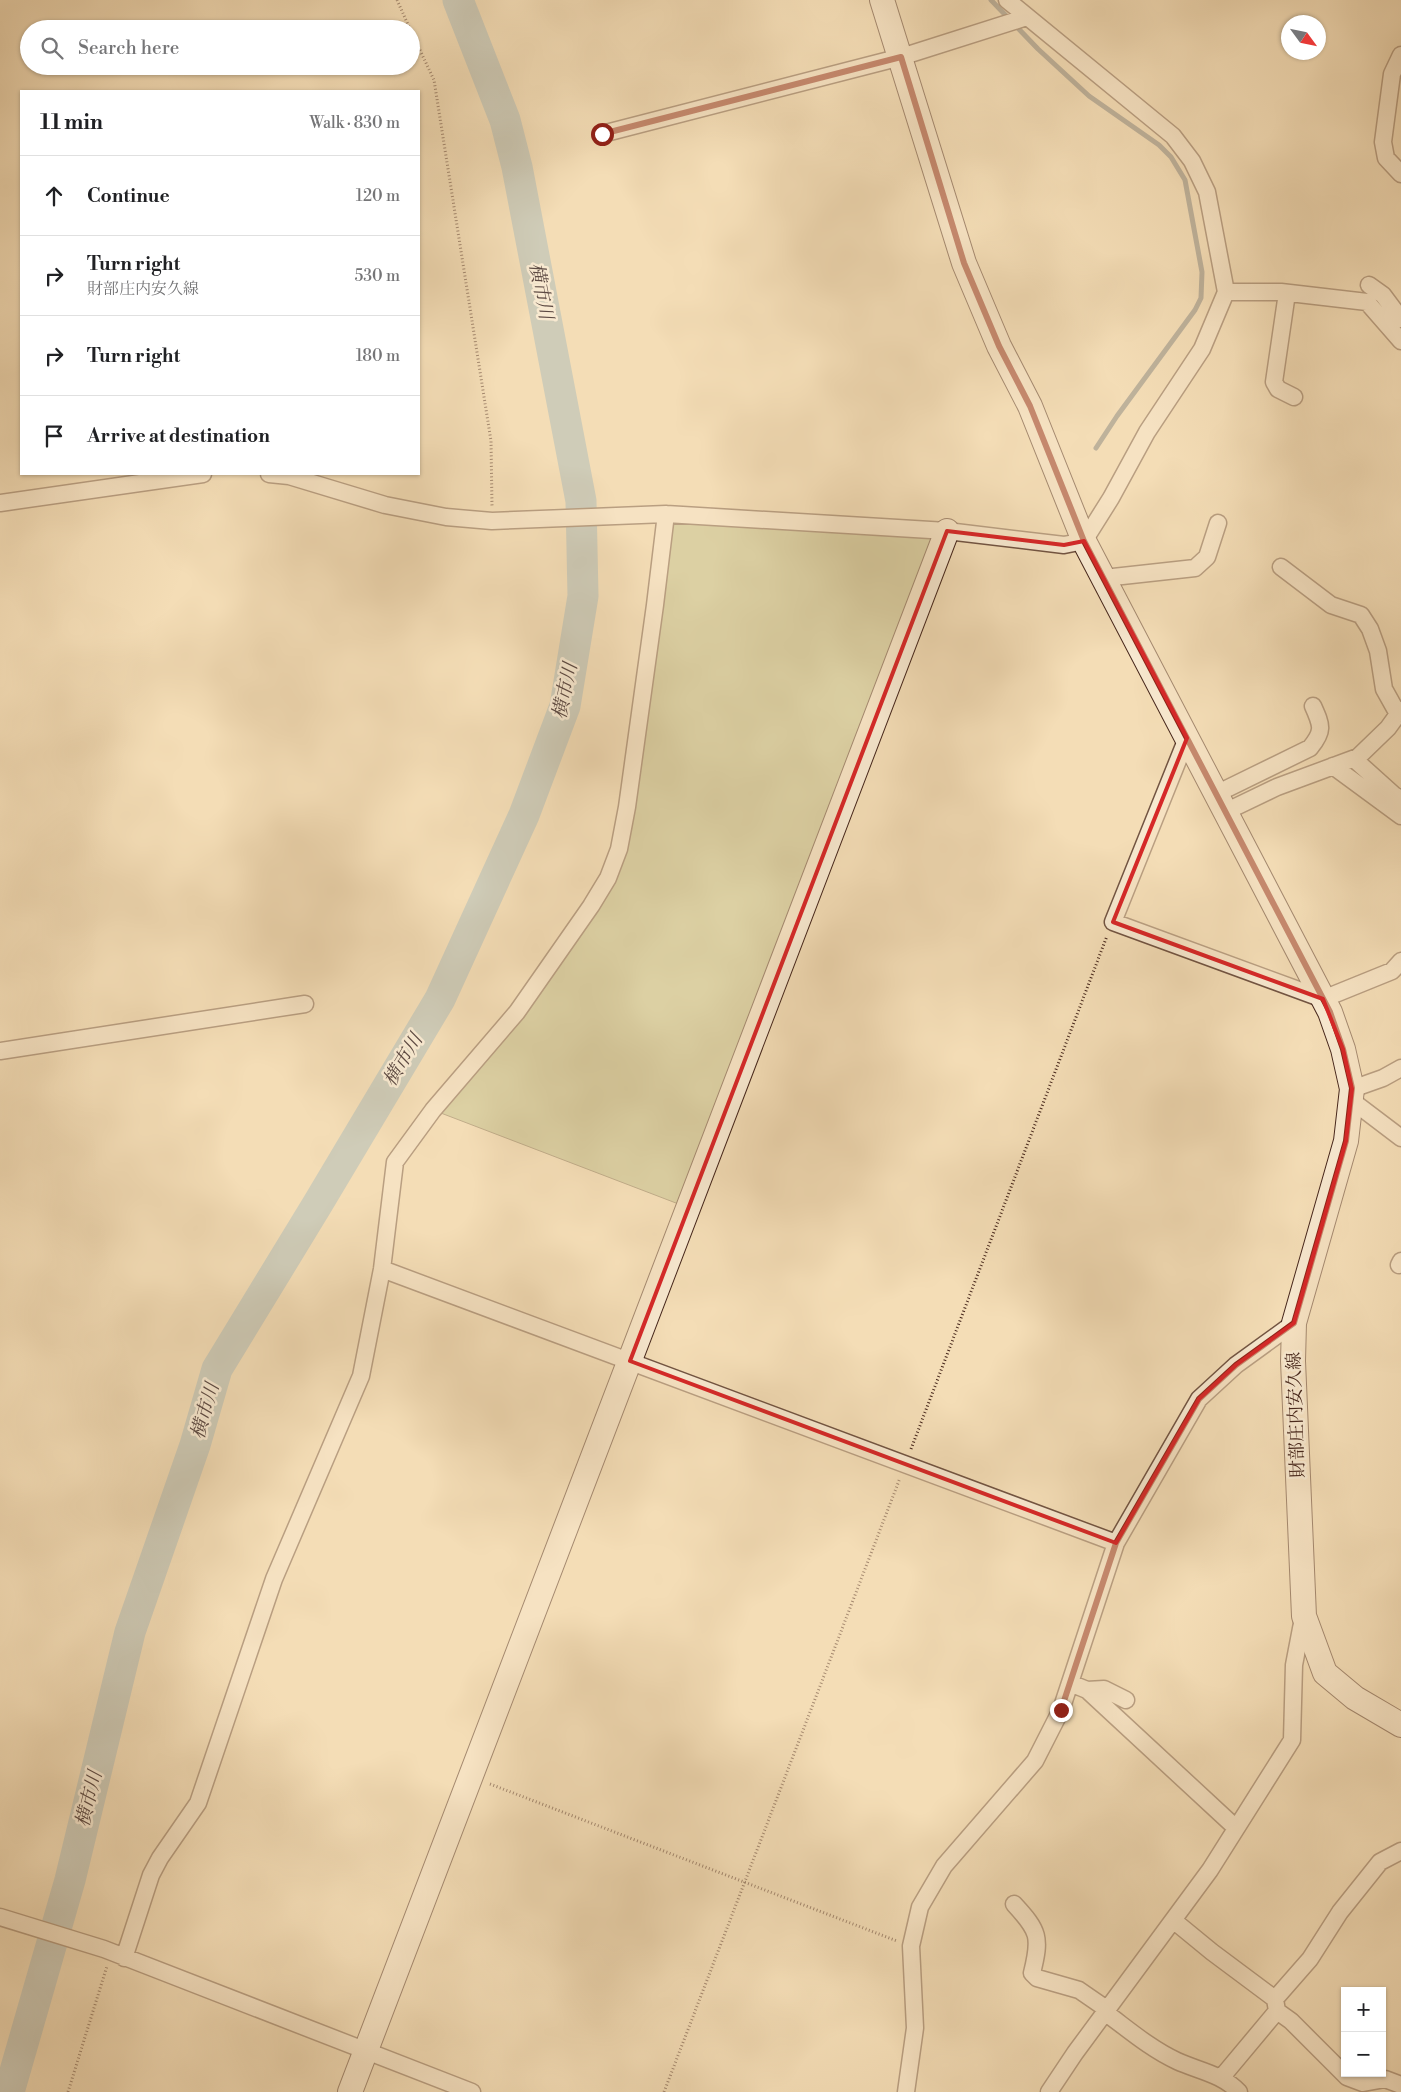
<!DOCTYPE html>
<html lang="en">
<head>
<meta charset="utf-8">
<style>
  body { margin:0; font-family:"Libre Bodoni","Noto Serif JP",serif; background:#f6f6f6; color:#202124 }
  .controls { position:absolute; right:15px; bottom:15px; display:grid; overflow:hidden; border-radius:0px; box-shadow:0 1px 4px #0004 }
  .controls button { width:45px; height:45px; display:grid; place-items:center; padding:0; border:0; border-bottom:1px solid #e0e0e0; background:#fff; color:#202124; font:25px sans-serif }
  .compass { position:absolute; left:1281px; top:15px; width:45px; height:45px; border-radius:50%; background:#fff; box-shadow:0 1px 4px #0004; rotate:123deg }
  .stop { position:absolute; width:15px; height:15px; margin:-11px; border:4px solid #8f2418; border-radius:50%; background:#fff }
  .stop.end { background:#8f2418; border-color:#fff; box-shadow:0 1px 5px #0008 }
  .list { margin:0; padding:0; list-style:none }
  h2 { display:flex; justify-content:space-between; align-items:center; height:65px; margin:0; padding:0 20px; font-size:21px }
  h2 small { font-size:16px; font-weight:400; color:#757577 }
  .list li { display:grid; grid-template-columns:32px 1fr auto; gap:15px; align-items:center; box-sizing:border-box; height:80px; padding:0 20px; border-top:1px solid #e0e0e0 }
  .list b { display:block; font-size:19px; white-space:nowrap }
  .list p { margin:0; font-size:16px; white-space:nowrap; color:#757577 }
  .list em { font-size:16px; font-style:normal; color:#757577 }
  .icon { flex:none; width:28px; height:28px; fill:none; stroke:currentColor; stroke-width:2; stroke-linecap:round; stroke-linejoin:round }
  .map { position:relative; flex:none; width:1401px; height:2092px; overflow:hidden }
  .search { position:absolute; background:#fff; box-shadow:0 1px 4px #0004; left:20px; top:20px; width:400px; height:55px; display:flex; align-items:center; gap:12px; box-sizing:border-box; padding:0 18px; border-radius:28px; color:#757577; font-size:19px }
  .panel { position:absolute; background:#fff; box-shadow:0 1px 4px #0004; left:20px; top:90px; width:400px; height:385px; border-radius:0px }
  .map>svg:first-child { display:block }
  .green { fill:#bfc08c; stroke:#827354 }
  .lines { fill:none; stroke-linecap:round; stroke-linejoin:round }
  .stream { stroke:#7d7e7a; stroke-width:5 }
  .river { stroke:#a2b8ba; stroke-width:31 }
  .street-casing { stroke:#725442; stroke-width:19 }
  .secondary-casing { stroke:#46261b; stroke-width:26 }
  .path { stroke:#46261b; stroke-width:3; stroke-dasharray:1 2.5; stroke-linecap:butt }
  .street { stroke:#f8e9d0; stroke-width:16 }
  .secondary { stroke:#f8e9d0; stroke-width:24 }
  .route { stroke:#8f2418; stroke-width:6 }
  .marked { fill:none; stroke:#d62828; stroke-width:4; stroke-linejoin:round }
  .labels { text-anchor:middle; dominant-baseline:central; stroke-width:5; stroke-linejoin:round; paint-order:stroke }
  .street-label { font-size:18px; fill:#46261b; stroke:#f8e9d0 }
  .water-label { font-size:19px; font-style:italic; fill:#5d4a43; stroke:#f8e9d0 }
</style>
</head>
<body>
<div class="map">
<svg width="1401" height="2092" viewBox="0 0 1401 2092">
  <rect width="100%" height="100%" fill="#f4ddb6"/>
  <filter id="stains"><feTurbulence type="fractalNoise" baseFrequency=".004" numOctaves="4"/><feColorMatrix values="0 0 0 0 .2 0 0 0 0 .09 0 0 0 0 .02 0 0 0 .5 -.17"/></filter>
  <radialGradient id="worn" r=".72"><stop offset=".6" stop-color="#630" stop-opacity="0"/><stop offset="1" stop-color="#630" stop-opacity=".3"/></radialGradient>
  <path class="green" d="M666,514L947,531L689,1208L433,1110L517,1012L608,878Z"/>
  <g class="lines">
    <path class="stream" d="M991,0L1038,49L1089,96L1159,145L1171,157L1185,180L1202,272L1201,298L1195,310L1117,416L1096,448"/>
    <path class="river" d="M9,2092L70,1880L130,1632L195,1445L217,1369L317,1205L440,999L524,815L565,706L583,596L581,501L517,167L505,120L458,0"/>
    <defs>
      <path id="street" d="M1401,55L1392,74L1383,142L1386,158L1401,174
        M602,134L901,57L1027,17
        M1369,285L1383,295L1401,319
        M1226,292H1281L1367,302L1401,341
        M1287,293L1274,382L1278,389L1294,397
        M269,474L289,476L385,505L446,517L492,521L666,514L947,531L1064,545L1084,541L1111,498L1147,432L1202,349L1226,292L1207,192L1192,161L1173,136L1007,0
        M0,503L203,474
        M1281,567L1331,605L1361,615L1370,629L1378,651L1384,689L1398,714
        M1104,578L1195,568L1207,557L1218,523
        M1187,738L1113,922L1323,999L1392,971L1401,961
        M1354,759L1394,795L1401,799
        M1333,766L1401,816
        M1216,794L1310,748C1324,731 1322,726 1313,706
        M1225,812L1277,787L1358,757L1388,728L1401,710
        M0,1051L305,1004
        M1352,1089L1383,1078L1401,1068
        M1351,1100L1401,1138
        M1399,1265L1401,1261
        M382,1269L1116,1543
        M1070,1683L1087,1690L1236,1828
        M1087,1690L1104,1689L1126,1700
        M1014,1904C1039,1931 1041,1937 1032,1973L1037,1978L1079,1990L1108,2010
        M0,1917L104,1949L472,2092
        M1173,1920L1212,1952L1275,1999L1277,2011L1221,2078
        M124,1958L151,1875L160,1858L198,1803L274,1579L361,1376L382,1269L395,1162L433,1110L517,1012L591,906L608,878L619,849L627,807L655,605L666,514
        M1275,1999L1310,1959L1340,1912L1380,1862L1401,1851
        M1277,2011L1291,2021L1347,2077L1363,2083L1385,2079L1401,2085
        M1106,2013C1129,2030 1151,2049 1177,2061C1199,2071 1222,2074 1239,2092
        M906,2092L915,2028L911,1946L920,1907L944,1866L1035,1761L1061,1710L1116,1543L1199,1399L1236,1365L1294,1323
        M1049,2092L1075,2053L1210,1870L1292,1740L1294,1665L1303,1618"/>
      <path id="secondary" d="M882,0L964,263L999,346L1030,406L1084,541L1330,1012L1343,1049L1352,1089L1346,1141L1294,1323L1293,1361L1304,1616L1325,1673L1355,1698L1401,1725
        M350,2092L947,531"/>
    </defs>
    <use href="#street" class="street-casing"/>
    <use href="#secondary" class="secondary-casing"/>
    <path class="path" d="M397,0L410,29
      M411,31L434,80L491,441L492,506
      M911,1449L1107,936
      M490,1784L897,1941
      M68,2092L107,1966
      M664,2092L900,1478"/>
    <use href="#street" class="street"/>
    <use href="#secondary" class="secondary"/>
  </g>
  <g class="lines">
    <path class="route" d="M602,134L901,57L964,263L999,346L1030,406L1084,541L1330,1012L1343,1049L1352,1088L1346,1141L1294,1323L1236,1365L1199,1399L1116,1543L1061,1710"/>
  </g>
  <path d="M0 0H1401V2092H0ZM947,531L1064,545L1084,541L1187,738L1113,922L1323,999L1343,1049L1352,1089L1346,1141L1294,1323L1236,1365L1199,1399L1116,1543L630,1361Z" fill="#f4ddb6" fill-opacity=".55" fill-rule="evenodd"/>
  <path class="marked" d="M947,531L1064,545L1084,541L1187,738L1113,922L1323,999L1343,1049L1352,1089L1346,1141L1294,1323L1236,1365L1199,1399L1116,1543L630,1361Z"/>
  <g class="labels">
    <g class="street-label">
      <text transform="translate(1296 1415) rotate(-92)">財部庄内安久線</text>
    </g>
    <g class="water-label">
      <text transform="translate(541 291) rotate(79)">横市川</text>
      <text transform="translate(565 691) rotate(-78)">横市川</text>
      <text transform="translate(403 1060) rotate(-59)">横市川</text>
      <text transform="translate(205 1411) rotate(-74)">横市川</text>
      <text transform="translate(89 1799) rotate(-76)">横市川</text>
    </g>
  </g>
  <rect width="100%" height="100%" filter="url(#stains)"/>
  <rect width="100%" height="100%" fill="url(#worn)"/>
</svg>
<div class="controls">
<button>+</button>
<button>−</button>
</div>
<svg class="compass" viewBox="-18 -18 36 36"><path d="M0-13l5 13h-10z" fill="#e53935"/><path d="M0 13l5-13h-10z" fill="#757577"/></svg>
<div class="stop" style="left:602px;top:134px"></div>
<div class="stop end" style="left:1061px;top:1710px"></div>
<div class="search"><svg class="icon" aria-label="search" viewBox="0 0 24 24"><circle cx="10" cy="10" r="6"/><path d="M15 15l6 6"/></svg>Search here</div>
<section class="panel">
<h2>11 min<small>Walk · 830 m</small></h2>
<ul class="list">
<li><svg class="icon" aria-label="ahead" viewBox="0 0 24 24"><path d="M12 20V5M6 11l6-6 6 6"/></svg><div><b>Continue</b></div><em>120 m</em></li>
<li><svg class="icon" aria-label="right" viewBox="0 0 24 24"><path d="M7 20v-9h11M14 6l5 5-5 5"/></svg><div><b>Turn right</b><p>財部庄内安久線</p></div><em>530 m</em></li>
<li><svg class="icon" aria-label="right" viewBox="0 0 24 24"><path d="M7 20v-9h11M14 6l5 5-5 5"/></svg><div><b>Turn right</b></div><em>180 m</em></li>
<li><svg class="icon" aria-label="arrive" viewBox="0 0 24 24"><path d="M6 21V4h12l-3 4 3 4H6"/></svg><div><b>Arrive at destination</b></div></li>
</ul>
</section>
</div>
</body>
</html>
